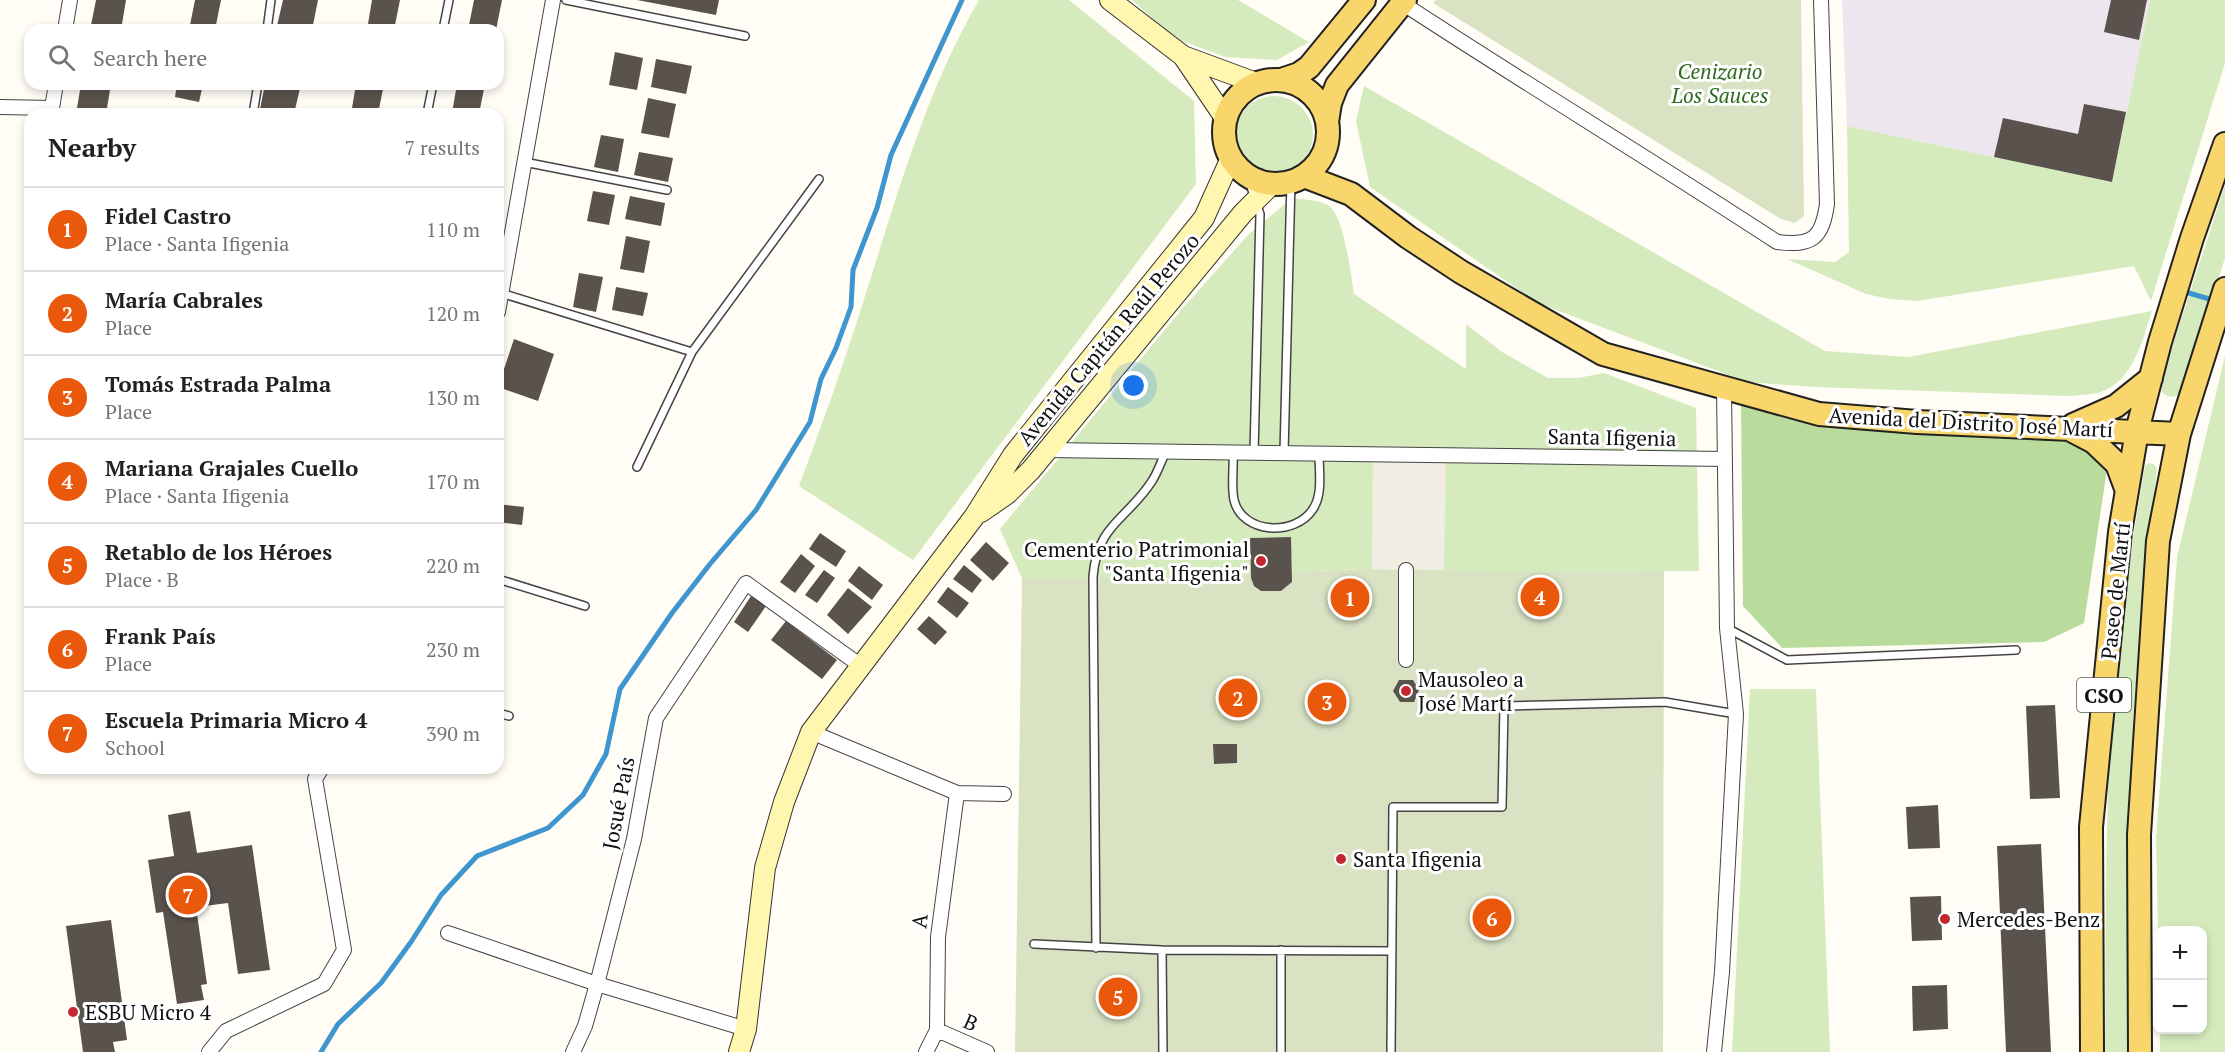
<!DOCTYPE html>
<html lang="en">
<head>
<meta charset="utf-8">
<style>
  body { margin:0; font-family:"PT Serif",serif; background:#f2f2f2; color:#202124 }
  .controls { position:absolute; right:18px; bottom:18px; display:grid; overflow:hidden; border-radius:12px; box-shadow:0 3px 9px #0003 }
  .controls button { width:54px; height:54px; display:grid; place-items:center; padding:0; border:0; border-bottom:2px solid #e0e0e0; background:#fff; color:#202124; font:30px sans-serif }
  .you { position:absolute; left:1134px; top:386px; width:21px; height:21px; margin:-15px; border:4px solid #fff; border-radius:50%; background:#1a73e8; box-shadow:0 0 0 9px #1a73e833 }
  .badge { display:grid; place-items:center; width:39px; height:39px; border-radius:50%; background:#ea580c; color:#fff; font-size:20px; font-weight:700 }
  .pin { position:absolute; translate:-50% -50%; border:3px solid #fff; box-shadow:0 2px 6px #0006 }
  .list { margin:0; padding:0; list-style:none }
  h2 { display:flex; justify-content:space-between; align-items:center; height:78px; margin:0; padding:0 24px; font-size:26px }
  h2 small { font-size:20px; font-weight:400; color:#757577 }
  .list li { display:grid; grid-template-columns:39px 1fr auto; gap:18px; align-items:center; box-sizing:border-box; height:84px; padding:0 24px; border-top:2px solid #e0e0e0 }
  .list b { display:block; font-size:22px; white-space:nowrap }
  .list p { margin:0; font-size:20px; white-space:nowrap; color:#757577 }
  .list em { font-size:20px; font-style:normal; color:#757577 }
  .icon { flex:none; width:33px; height:33px; fill:none; stroke:currentColor; stroke-width:2; stroke-linecap:round; stroke-linejoin:round }
  .map { position:relative; flex:none; width:2225px; height:1052px; overflow:hidden }
  .search { position:absolute; background:#fff; box-shadow:0 3px 9px #0003; left:24px; top:24px; width:480px; height:66px; display:flex; align-items:center; gap:15px; box-sizing:border-box; padding:0 21px; border-radius:18px; color:#757577; font-size:22px }
  .panel { position:absolute; background:#fff; box-shadow:0 3px 9px #0003; left:24px; top:108px; width:480px; height:666px; border-radius:18px }
  .map>svg:first-child { display:block }
  .industrial { fill:#eee6ef }
  .green { fill:#d5ebbd }
  .forest { fill:#b9dc9c }
  .cemetery { fill:#d9e3c4 }
  .plaza { fill:#f1ede2 }
  .lines { fill:none; stroke-linecap:round; stroke-linejoin:round }
  .stream { stroke:#3f96cf; stroke-width:5 }
  .building { fill:#5a524d }
  .lane-casing { stroke:#444; stroke-width:10 }
  .street-casing { stroke:#444; stroke-width:16 }
  .secondary-casing { stroke:#333; stroke-width:22 }
  .primary-casing { stroke:#222; stroke-width:26 }
  .lane { stroke:#fff; stroke-width:7 }
  .street { stroke:#fff; stroke-width:14 }
  .secondary { stroke:#fff6b0; stroke-width:20 }
  .primary { stroke:#f9d66b; stroke-width:22 }
  .poi-dot { fill:#c4262e; stroke:#fff; stroke-width:2 }
  .labels { text-anchor:middle; dominant-baseline:central; stroke-width:6; stroke-linejoin:round; paint-order:stroke }
  .shield { fill:#fff; stroke:#585858; stroke-width:1.5 }
  .shield-label { font-size:20px; font-weight:bold; fill:#111 }
  .park-label { font-size:21px; font-style:italic; fill:#2f6b1f; stroke:#fff }
  .street-label { font-size:21px; fill:#111; stroke:#fff }
  .poi-label { font-size:21px; fill:#111; stroke:#fff; text-anchor:start }
</style>
</head>
<body>
<div class="map">
<svg width="2225" height="1052" viewBox="0 0 2225 1052">
  <rect width="100%" height="100%" fill="#fffdf5"/>
  <path class="industrial" d="M1842,0H2150L2112,182L1847,126Z"/>
  <path class="green" d="M979,0H1069L1194,101L1196,184L913,560L799,486C823,422 846,358 866,293C898,193 926,91 979,0Z
    M1132,0H1238L1309,42L1277,60L1225,57L1174,38Z
    M2150,0H2225V63L2151,301L2134,266L1917,301L1890,299L1866,294L1787,259L1835,262L1849,252L1847,126L2112,182Z
    M1364,86L1825,351L1908,357L2152,311C2143,339 2133,381 2101,392C2091,395 2079,395 2069,396L1815,387L1747,382L1538,303L1370,187L1356,121Z
    M1235 135a39 39 0 1 1 78 0a39 39 0 1 1-78 0Z
    M2225,185V258L2182,391C2176,398 2169,399 2162,392L2161,381Z
    M1292,198C1304,200 1319,199 1329,206C1344,216 1351,275 1354,294L1466,369V324L1502,352L1548,378H1578L1604,373L1696,408L1699,571L1542,572L1662,698L1419,570L1363,569L1292,572L1290,537L1250,538L1251,578H1022L1000,529L1182,309L1248,235Z
    M2225,356V1052H2160V1030H2202V930H2158L2156,838L2177,557Z
    M2149,463L2154,464L2157,469L2144,584L2133,719L2132,1052H2105C2106,941 2105,830 2111,719C2116,634 2131,550 2145,466Z
    M1750,689H1816L1830,1052H1732Z"/>
  <path class="forest" d="M1741,404L1816,427L2071,436L2107,469L2084,623L2044,642L1782,648L1743,606Z"/>
  <path class="cemetery" d="M1436,0H1801L1804,216L1795,223L1781,219L1433,3Z
    M1363,569L1510,572L1664,571L1663,1052H1015L1022,578H1251C1257,593 1266,591 1281,591L1292,582V572Z"/>
  <path class="plaza" d="M1373,455L1446,456L1444,570L1372,569Z"/>
  <g class="lines">
    <path class="stream" d="M2182,291L2216,301
      M321,1052L338,1024L381,983L411,942L441,895L477,856L548,828L583,795L606,754L620,689L672,613L710,564L756,510L810,422L821,379L836,348L851,307L853,270L877,208L891,155L962,0"/>
  </g>
  <path class="building" d="M96,0H126L121,30H90Z
    M195,0H221L215,30H189Z
    M283,0H318L312,30H276Z
    M372,0H400L394,30H367Z
    M474,0H502L496,30H468Z
    M637,0H719L716,15Z
    M2111,0H2147L2139,40L2104,32Z
    M615,52L643,58L637,90L609,85Z
    M656,59L692,66L686,94L651,87Z
    M81,84H111L106,114H76Z
    M177,84H203L199,102L175,97Z
    M265,84H301L294,114H259Z
    M356,84H384L378,114H351Z
    M457,84H485L479,114L452,113Z
    M648,98L676,104L669,138L641,133Z
    M2084,104L2126,112L2112,182L1994,157L2003,118L2078,134Z
    M601,135L624,139L618,172L594,167Z
    M639,152L673,158L668,182L634,175Z
    M593,191L615,195L609,225L587,221Z
    M630,196L665,203L661,226L625,219Z
    M626,236L650,241L644,273L620,269Z
    M579,273L603,277L596,312L573,307Z
    M616,287L648,293L643,316L612,310Z
    M514,339L554,354L538,401L498,387Z
    M498,504L524,507L522,525L498,522Z
    M820,533L846,551L836,567L809,549Z
    M1291,537L1292,582L1281,591H1261L1254,586L1251,578L1250,538Z
    M986,542L1009,563L993,581L970,560Z
    M801,554L815,566L795,593L780,582Z
    M964,565L982,580L972,593L953,579Z
    M859,566L883,585L872,600L848,581Z
    M824,570L835,578L817,603L805,595Z
    M948,587L969,603L957,618L937,602Z
    M848,588L872,607L848,634L827,615Z
    M751,596L766,606L748,632L734,622Z
    M929,616L947,632L935,645L917,629Z
    M786,621L837,660L822,679L771,640Z
    M1399,680H1413L1419,690L1414,702H1400L1393,691Z
    M2055,705L2060,798L2030,799L2026,706Z
    M1213,744H1237V763L1214,764Z
    M1938,805L1940,848L1908,849L1906,807Z
    M190,811L197,853L252,845L270,970L238,974L228,903L196,907L207,984L201,985L204,1000L177,1004L163,912L156,913L148,860L174,856L168,815Z
    M2041,844L2051,1052H2006L1997,846Z
    M1941,896L1942,940L1912,941L1910,897Z
    M111,920L127,1040L113,1042L115,1052H83L66,926Z
    M1097 997a21 21 0 1 1 42 0a21 21 0 1 1-42 0Z
    M1947,985L1948,1029L1913,1031L1912,986Z"/>
  <g class="lines">
    <defs>
      <path id="lane" d="M566,0L745,36
        M267,30L271,0
        M443,30L449,0
        M253,114L258,84
        M427,114L433,84
        M524,162L667,190
        M1247,175L1260,214L1254,453
        M501,293L692,352
        M1233,453C1234,467 1231,486 1234,500C1242,534 1295,537 1313,509C1323,494 1319,472 1319,454
        M1284,453L1291,181
        M637,467L692,352L819,179
        M498,579L585,606
        M1727,628L1787,660L2016,650
        M498,713L509,716
        M1034,944L1162,950L1392,951
        M1096,948L1093,577C1097,524 1127,520 1152,481C1158,472 1161,461 1166,452
        M1162,950L1163,1052
        M1281,950V1052
        M1391,1052L1393,807H1502L1504,706L1665,702L1736,714"/>
      <path id="street" d="M1402,3C1526,84 1653,161 1777,242C1812,246 1822,239 1827,204L1821,0
        M65,30L70,0
        M0,107L52,108L56,84
        M498,312L553,0
        M1047,450L1725,459
        M1406,660V570
        M811,732L957,793L1004,794
        M448,933L597,984L746,1029
        M937,1030L987,1052
        M209,1052L226,1031L324,984L344,950L315,779L322,768
        M573,1052L585,1026L597,984L634,839L656,718L746,583L861,666
        M926,1052L937,1030L938,937L957,793
        M1714,1052L1722,972L1736,714L1727,628L1724,388"/>
      <path id="secondary" d="M1110,0L1183,56L1256,83
        M1183,56L1225,118
        M981,512L1007,494L1031,470L1243,213L1272,184
        M739,1052L746,1029L765,868L784,802L811,732L974,517L1013,455L1204,218L1231,158"/>
      <path id="primary" d="M1284,79L1299,74L1309,67L1364,0
        M1224 132a52 52 0 1 1 104 0a52 52 0 1 1-104 0Z
        M1327,122L1330,103L1337,85L1405,0
        M1304,176L1351,194L1408,237L1461,272L1603,354L1819,414L1917,422L2179,434
        M2073,425L2116,406L2151,378
        M2071,430L2094,442L2117,464L2127,491
        M2092,1052L2091,827L2120,532L2137,431L2160,342L2192,238L2225,144
        M2140,1052L2139,835L2158,541L2179,434L2225,289"/>
    </defs>
    <use href="#lane" class="lane-casing"/>
    <use href="#street" class="street-casing"/>
    <use href="#secondary" class="secondary-casing"/>
    <use href="#primary" class="primary-casing"/>
    <use href="#lane" class="lane"/>
    <use href="#street" class="street"/>
    <use href="#secondary" class="secondary"/>
    <use href="#primary" class="primary"/>
  </g>
  <g class="poi-dot">
    <circle cx="1261" cy="561" r="6"/>
    <circle cx="1406" cy="691" r="6"/>
    <circle cx="1341" cy="859" r="6"/>
    <circle cx="1945" cy="919" r="6"/>
    <circle cx="73" cy="1012" r="6"/>
  </g>
  <g class="labels">
    <rect class="shield" x="2077" y="678" width="54" height="34" rx="4.5"/>
    <g class="shield-label">
      <text x="2104" y="695">CSO</text>
    </g>
    <g class="park-label">
      <text x="1720" y="71">Cenizario<tspan x="1720" dy="24">Los Sauces</tspan></text>
    </g>
    <g class="street-label">
      <text transform="translate(1108 339) rotate(-50)">Avenida Capitán Raúl Perozo</text>
      <text transform="translate(1971 422) rotate(3)">Avenida del Distrito José Martí</text>
      <text transform="translate(1612 437) rotate(1)">Santa Ifigenia</text>
      <text transform="translate(2115 591) rotate(-84)">Paseo de Martí</text>
      <text transform="translate(618 803) rotate(-79)">Josué País</text>
      <text transform="translate(919 921) rotate(-84)">A</text>
      <text transform="translate(971 1022) rotate(24)">B</text>
    </g>
    <g class="poi-label">
      <text x="1249" y="549" text-anchor="end">Cementerio Patrimonial<tspan x="1249" dy="24">"Santa Ifigenia"</tspan></text>
      <text x="1418" y="679">Mausoleo a<tspan x="1418" dy="24">José Martí</tspan></text>
      <text x="1353" y="859">Santa Ifigenia</text>
      <text x="1957" y="919">Mercedes-Benz</text>
      <text x="85" y="1012">ESBU Micro 4</text>
    </g>
  </g>
</svg>
<div class="controls">
<button>+</button>
<button>−</button>
</div>
<div class="you"></div>
<div class="pin badge" style="left:1350px;top:598px">1</div>
<div class="pin badge" style="left:1238px;top:698px">2</div>
<div class="pin badge" style="left:1327px;top:702px">3</div>
<div class="pin badge" style="left:1540px;top:597px">4</div>
<div class="pin badge" style="left:1118px;top:997px">5</div>
<div class="pin badge" style="left:1492px;top:918px">6</div>
<div class="pin badge" style="left:188px;top:895px">7</div>
<div class="search"><svg class="icon" aria-label="search" viewBox="0 0 24 24"><circle cx="10" cy="10" r="6"/><path d="M15 15l6 6"/></svg>Search here</div>
<section class="panel">
<h2>Nearby<small>7 results</small></h2>
<ul class="list">
<li><span class="badge">1</span><div><b>Fidel Castro</b><p>Place · Santa Ifigenia</p></div><em>110 m</em></li>
<li><span class="badge">2</span><div><b>María Cabrales</b><p>Place</p></div><em>120 m</em></li>
<li><span class="badge">3</span><div><b>Tomás Estrada Palma</b><p>Place</p></div><em>130 m</em></li>
<li><span class="badge">4</span><div><b>Mariana Grajales Cuello</b><p>Place · Santa Ifigenia</p></div><em>170 m</em></li>
<li><span class="badge">5</span><div><b>Retablo de los Héroes</b><p>Place · B</p></div><em>220 m</em></li>
<li><span class="badge">6</span><div><b>Frank País</b><p>Place</p></div><em>230 m</em></li>
<li><span class="badge">7</span><div><b>Escuela Primaria Micro 4</b><p>School</p></div><em>390 m</em></li>
</ul>
</section>
</div>
</body>
</html>
